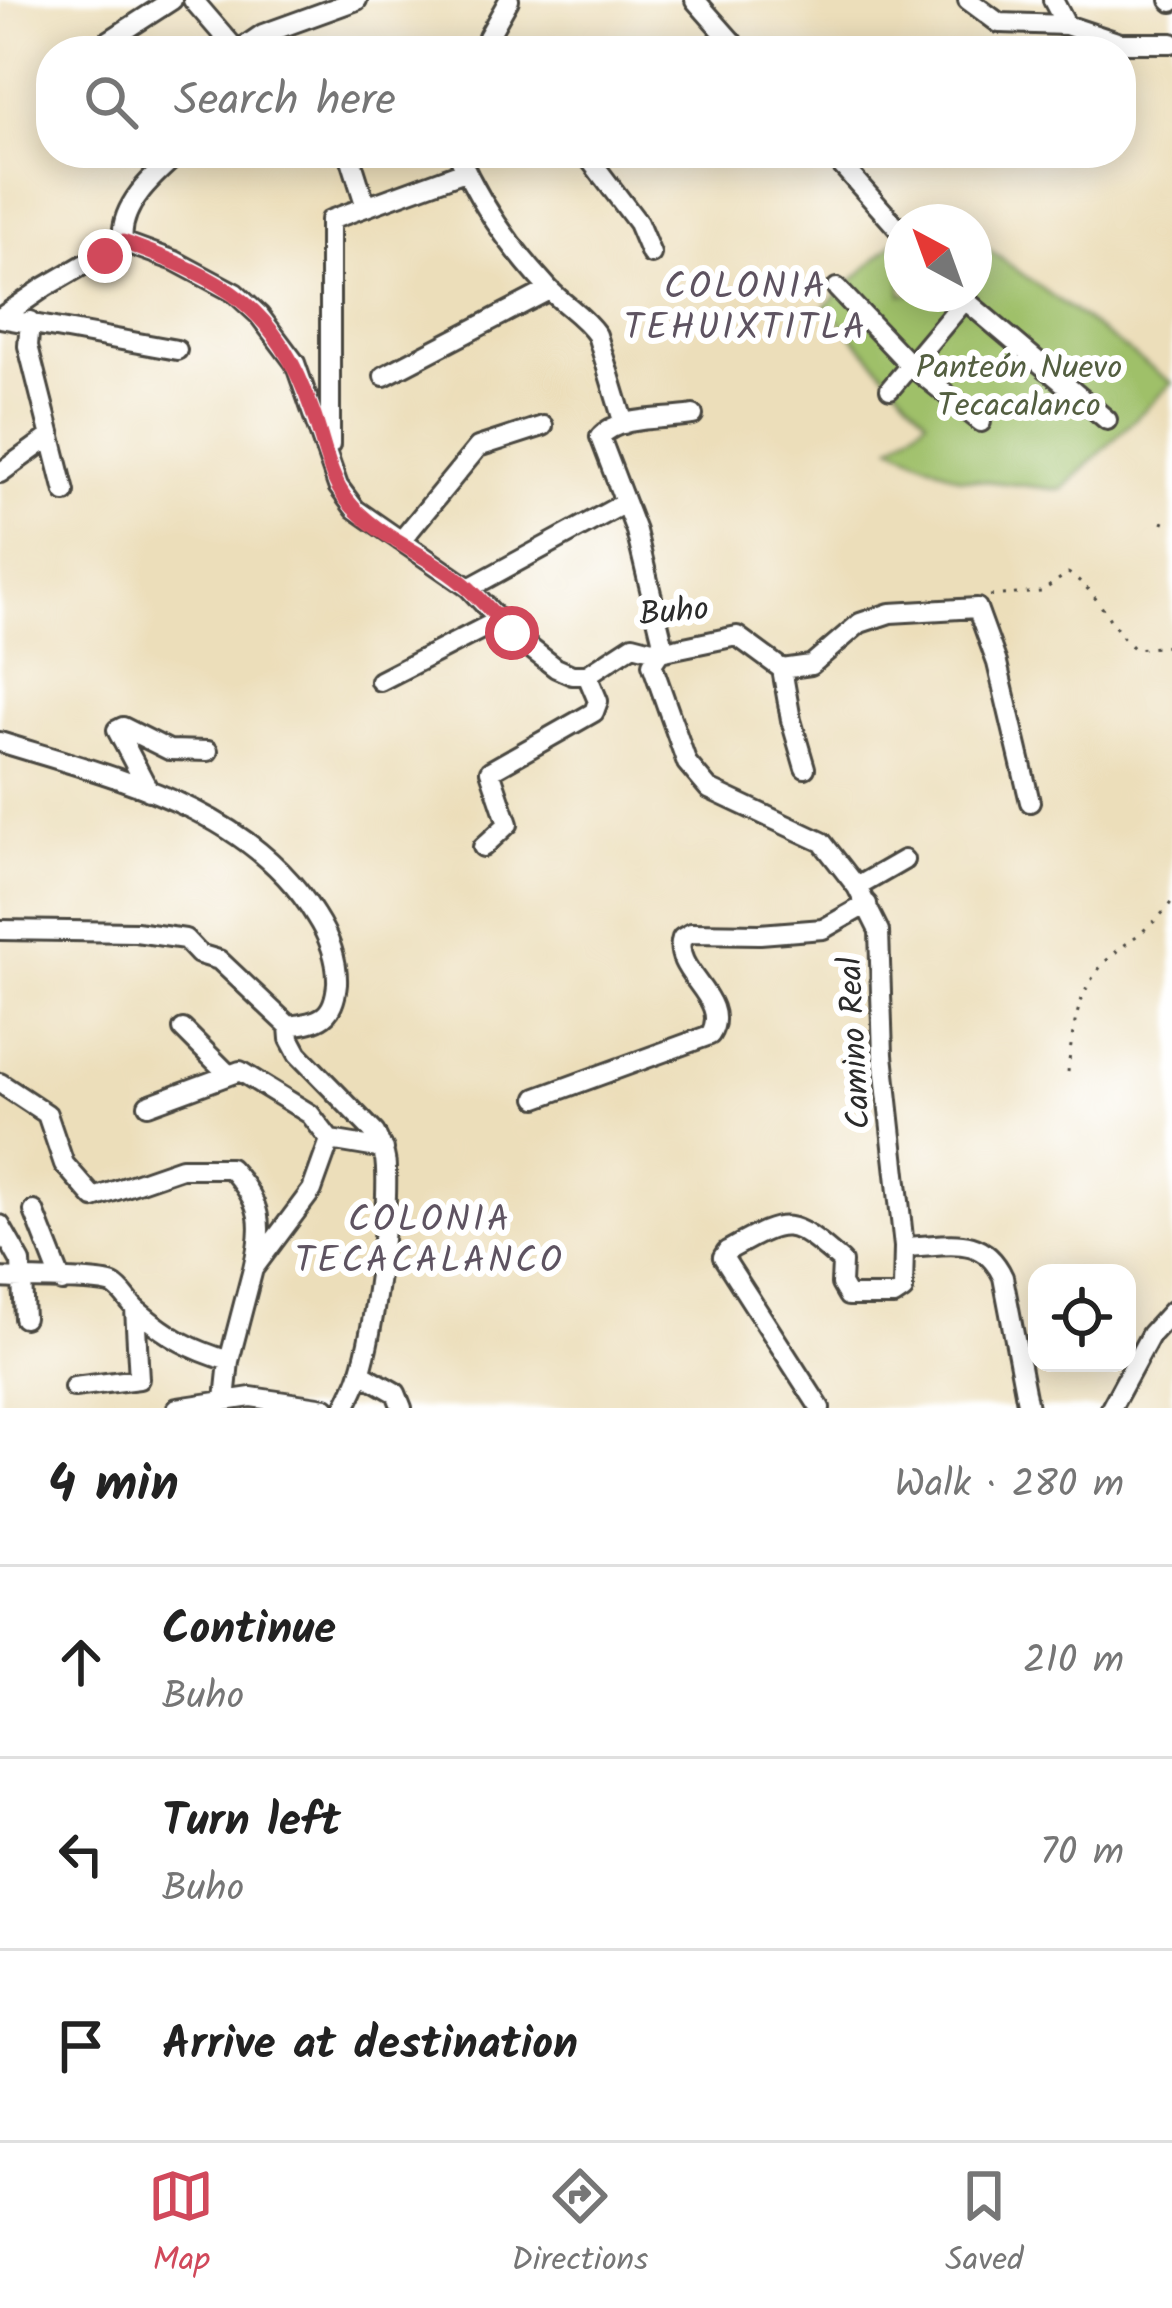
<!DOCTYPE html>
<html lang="en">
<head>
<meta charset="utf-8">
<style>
  body { margin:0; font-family:Kalam,sans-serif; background:#f2f2f2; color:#222 }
  .controls { position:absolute; right:36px; bottom:36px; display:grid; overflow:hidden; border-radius:24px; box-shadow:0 6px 30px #0003 }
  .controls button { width:108px; height:108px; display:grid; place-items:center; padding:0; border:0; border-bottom:3px solid #e0e0e0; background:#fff; color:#222; font:60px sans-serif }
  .compass { position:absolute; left:884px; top:204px; width:108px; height:108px; border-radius:50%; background:#fff; box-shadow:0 6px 30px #0003; rotate:319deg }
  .stop { position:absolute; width:36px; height:36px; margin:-27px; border:9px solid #d1495b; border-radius:50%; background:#fff }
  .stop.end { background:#d1495b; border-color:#fff; box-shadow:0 3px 12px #0008 }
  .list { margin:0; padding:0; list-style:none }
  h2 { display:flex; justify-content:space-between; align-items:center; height:156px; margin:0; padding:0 48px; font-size:51px }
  h2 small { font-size:39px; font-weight:400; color:#767676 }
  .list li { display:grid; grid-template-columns:78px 1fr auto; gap:36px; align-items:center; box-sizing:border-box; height:192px; padding:0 48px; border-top:3px solid #e0e0e0 }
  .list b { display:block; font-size:45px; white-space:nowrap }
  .list p { margin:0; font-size:39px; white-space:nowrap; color:#767676 }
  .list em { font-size:39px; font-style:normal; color:#767676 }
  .icon { flex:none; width:66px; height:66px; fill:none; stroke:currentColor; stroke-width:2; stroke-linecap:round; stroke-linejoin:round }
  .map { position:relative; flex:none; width:1172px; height:1408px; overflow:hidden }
  .search { position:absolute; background:#fff; box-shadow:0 6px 30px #0003; left:36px; right:36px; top:36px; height:132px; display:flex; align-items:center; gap:30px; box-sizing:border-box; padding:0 42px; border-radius:48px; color:#767676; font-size:45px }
  .sheet { height:732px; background:#fff }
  nav { display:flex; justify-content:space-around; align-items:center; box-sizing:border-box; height:168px; border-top:3px solid #e0e0e0; background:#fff; font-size:33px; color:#767676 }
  nav a { display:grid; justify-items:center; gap:6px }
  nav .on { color:#d1495b }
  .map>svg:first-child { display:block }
  .green { fill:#9fc069; stroke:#65764a; stroke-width:3 }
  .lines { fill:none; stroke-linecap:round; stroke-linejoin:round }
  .minor-casing { stroke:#484640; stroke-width:24 }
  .path { stroke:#484640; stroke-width:3; stroke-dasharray:3 9; stroke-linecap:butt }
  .minor { stroke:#fff; stroke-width:18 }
  .route { stroke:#d1495b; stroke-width:15 }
  .labels { text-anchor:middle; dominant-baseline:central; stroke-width:12; stroke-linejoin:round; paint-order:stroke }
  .park-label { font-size:33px; fill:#545f41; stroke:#fff }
  .street-label { font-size:33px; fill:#2b2b2b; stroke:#fff }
  .neighbourhood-label { font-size:36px; letter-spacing:3px; fill:#5e5361; stroke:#fff }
</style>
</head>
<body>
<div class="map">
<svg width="1172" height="1408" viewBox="0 0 1172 1408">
  <rect width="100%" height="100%" fill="#fff"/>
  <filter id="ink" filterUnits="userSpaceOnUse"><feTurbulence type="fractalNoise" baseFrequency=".00833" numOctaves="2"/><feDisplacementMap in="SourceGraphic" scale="24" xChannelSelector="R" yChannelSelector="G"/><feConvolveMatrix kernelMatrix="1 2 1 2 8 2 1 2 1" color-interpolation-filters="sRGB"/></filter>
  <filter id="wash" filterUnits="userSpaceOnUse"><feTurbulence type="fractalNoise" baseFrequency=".004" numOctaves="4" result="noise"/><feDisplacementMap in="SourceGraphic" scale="48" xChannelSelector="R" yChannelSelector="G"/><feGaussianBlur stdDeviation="2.7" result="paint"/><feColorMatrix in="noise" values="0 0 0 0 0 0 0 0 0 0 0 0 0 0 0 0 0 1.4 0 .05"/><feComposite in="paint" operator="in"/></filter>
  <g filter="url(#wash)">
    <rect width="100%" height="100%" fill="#ecdeba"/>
    <path class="green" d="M902,235V294H974V239L1172,383L1062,490L960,478L892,446L927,419L825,306Z"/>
  </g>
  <g filter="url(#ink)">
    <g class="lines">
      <defs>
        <path id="minor" d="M193,0L237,51
          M695,0L740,51
          M968,0L999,23L1066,25L1120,43H1172
          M1053,0L1066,25
          M1170,0L1172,2
          M93,51L172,0
          M238,51L263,34L357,0
          M491,51L488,37L509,0
          M458,153C479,203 512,249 549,289C564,305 584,316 597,335L624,424
          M585,153L638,223L651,254
          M831,153L902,233
          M350,156L366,207
          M123,242C118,206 154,175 179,153
          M837,288L911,366L981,422
          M958,294L1107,420
          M0,318L45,287L123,242L175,261L235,293L259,315L295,363L338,486L355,509L469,588L511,633L556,668L572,675H587L633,645L660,652L737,636L782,669
          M0,318L177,350
          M30,321L28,346L65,492
          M384,376L549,290
          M890,389L964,301
          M693,415C665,420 619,415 600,437L636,531L662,639L660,652L652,664L687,763L709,789L822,842L857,887L879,931L883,1055L904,1247L903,1290L894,1296H848L841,1284L842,1262C788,1215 787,1218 727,1251L723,1257L820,1408
          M330,445V220L465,171
          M0,473L51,436
          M401,541L478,447L543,426
          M469,588L623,504
          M782,669L811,665L860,623L890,613L977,608L997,663L1030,802
          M782,669L791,720L805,768
          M380,681L499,620
          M0,742C113,777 249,807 315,915C328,935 338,959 337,984C334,1018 320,1022 289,1026L290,1039L298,1054L375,1133C381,1145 386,1155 386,1169C388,1218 375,1326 360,1374C357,1385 350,1397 345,1408
          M149,791L117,730L123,727L169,750L208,751
          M483,847L508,824L490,771L594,712L598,701L587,675
          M857,887L904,860
          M0,930L136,932L185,939L199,954L219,960L289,1026
          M183,1029L229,1075
          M0,1083L47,1114L64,1164L94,1198L181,1168H230C262,1203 264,1223 253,1269
          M537,1098L710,1035C733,999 670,972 682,938L691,933L760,934L823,929L867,904
          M148,1105L240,1071L310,1114L330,1140
          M330,1140L384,1149
          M34,1211L62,1282
          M0,1225L21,1262L24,1318
          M904,1247C947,1246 982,1232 1003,1277L1028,1408
          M0,1278C24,1280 97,1278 113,1285C124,1291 129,1304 139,1312C170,1338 190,1349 229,1361
          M361,1373L396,1393L402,1408
          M74,1387L139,1379L135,1309
          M225,1400L229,1361L253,1269L312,1190L330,1140
          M177,1408L251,1397L326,1408
          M1111,1408L1151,1334L1172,1311"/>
      </defs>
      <use href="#minor" class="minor-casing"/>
      <path class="path" d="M1162,522L1172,526
        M990,596L1041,592L1068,573C1099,591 1108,625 1134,649L1172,646
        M1068,1072C1072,1031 1077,988 1109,958C1131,938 1155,926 1172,901"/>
      <use href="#minor" class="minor"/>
    </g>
  </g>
  <g class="lines" filter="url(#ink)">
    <path class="route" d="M105,256L123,242C226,280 276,306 313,413C323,440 329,477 346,499C372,533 418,551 452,575C475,591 492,613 512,633"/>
  </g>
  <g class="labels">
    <g class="park-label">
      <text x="1019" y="369">Panteón Nuevo<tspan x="1019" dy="38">Tecacalanco</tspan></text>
    </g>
    <g class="street-label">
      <text transform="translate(674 613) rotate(-5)">Buho</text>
      <text transform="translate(856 1043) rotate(-93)">Camino Real</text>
    </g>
    <g class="neighbourhood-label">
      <text x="746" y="288">COLONIA<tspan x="746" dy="41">TEHUIXTITLA</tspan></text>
      <text x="430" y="1221">COLONIA<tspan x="430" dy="41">TECACALANCO</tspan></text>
    </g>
  </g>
</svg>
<div class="controls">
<button><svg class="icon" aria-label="locate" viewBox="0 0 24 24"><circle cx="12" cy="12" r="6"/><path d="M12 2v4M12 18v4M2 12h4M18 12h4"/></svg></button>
</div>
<svg class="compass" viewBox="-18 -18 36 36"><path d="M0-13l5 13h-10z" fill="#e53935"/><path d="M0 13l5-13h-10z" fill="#767676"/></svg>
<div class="stop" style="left:512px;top:633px"></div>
<div class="stop end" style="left:105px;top:256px"></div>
<div class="search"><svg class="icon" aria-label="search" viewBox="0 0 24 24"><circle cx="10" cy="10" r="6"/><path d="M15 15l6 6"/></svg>Search here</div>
</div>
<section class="sheet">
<h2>4 min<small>Walk · 280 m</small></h2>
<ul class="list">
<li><svg class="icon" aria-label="ahead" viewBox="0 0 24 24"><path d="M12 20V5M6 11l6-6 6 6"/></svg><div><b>Continue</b><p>Buho</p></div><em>210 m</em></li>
<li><svg class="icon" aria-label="left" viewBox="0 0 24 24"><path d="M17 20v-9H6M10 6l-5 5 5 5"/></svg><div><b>Turn left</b><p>Buho</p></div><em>70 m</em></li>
<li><svg class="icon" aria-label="arrive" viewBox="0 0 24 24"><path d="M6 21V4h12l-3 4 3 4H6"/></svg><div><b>Arrive at destination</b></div></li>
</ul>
</section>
<nav>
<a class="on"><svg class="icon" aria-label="map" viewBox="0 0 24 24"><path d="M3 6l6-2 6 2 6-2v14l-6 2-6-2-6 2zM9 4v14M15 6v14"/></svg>Map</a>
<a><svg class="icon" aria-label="directions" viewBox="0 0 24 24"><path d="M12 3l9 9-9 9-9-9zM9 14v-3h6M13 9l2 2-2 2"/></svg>Directions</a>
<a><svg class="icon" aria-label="saved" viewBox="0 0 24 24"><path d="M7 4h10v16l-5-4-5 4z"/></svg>Saved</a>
</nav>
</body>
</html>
